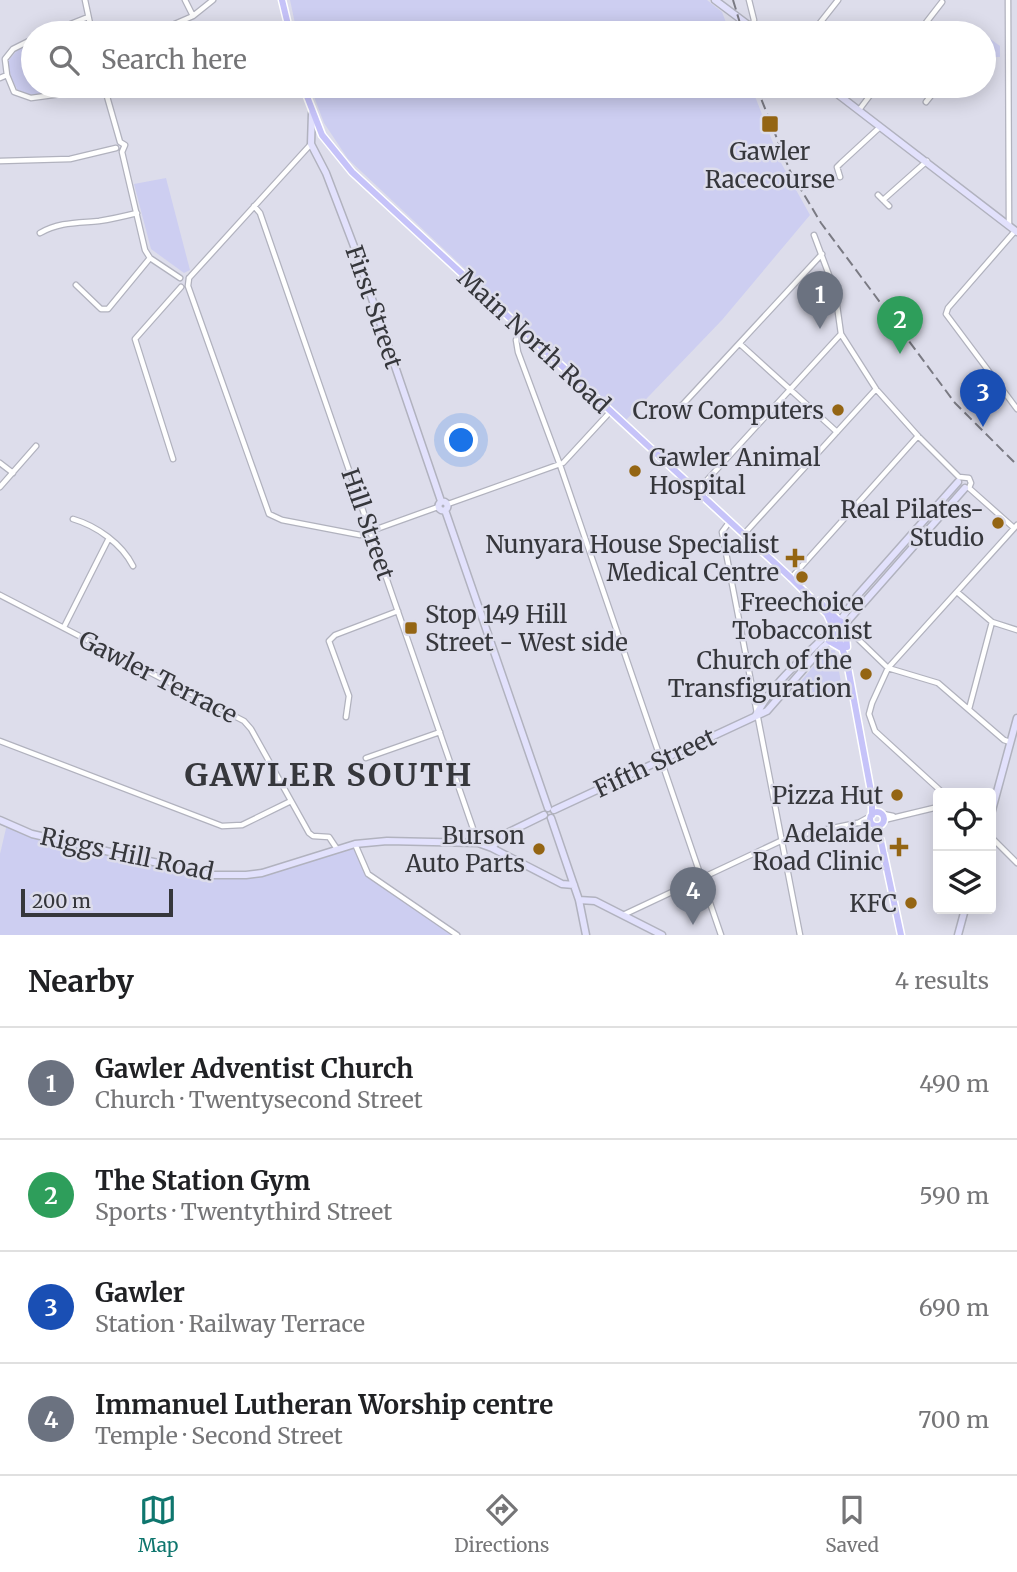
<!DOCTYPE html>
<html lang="en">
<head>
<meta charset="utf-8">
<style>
  body { margin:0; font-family:Merriweather,serif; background:#f2f2f2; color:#202124 }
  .controls { position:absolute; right:21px; bottom:21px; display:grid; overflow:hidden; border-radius:7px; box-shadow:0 4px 18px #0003 }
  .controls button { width:63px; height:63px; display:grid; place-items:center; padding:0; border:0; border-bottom:2px solid #e0e0e0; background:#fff; color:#202124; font:35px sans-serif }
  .scale { position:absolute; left:21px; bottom:18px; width:152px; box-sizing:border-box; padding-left:7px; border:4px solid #36373c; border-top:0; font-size:19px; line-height:24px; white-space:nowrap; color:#36373c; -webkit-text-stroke:5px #ddddeb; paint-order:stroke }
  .you { position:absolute; left:462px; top:441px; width:24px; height:24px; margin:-18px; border:5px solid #fff; border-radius:50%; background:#1a73e8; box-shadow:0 0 0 10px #1a73e833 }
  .badge { display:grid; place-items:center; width:46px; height:46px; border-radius:50%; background:#0f766e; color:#fff; font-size:23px; font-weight:700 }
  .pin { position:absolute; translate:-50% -58px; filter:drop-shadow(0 2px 4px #0008) }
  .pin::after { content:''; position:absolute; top:37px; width:24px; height:21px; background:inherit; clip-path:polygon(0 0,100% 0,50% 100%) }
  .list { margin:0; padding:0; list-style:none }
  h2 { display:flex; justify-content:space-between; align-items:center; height:91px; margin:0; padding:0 28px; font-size:30px }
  h2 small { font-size:23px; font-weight:400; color:#757577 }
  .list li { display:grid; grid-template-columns:46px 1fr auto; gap:21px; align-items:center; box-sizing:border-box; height:112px; padding:0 28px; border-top:2px solid #e0e0e0 }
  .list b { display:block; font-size:26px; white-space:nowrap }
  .list p { margin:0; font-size:23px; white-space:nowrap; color:#757577 }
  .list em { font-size:23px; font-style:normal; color:#757577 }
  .icon { flex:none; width:38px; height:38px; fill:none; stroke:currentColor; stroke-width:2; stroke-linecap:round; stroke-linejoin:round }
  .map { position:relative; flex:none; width:1017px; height:935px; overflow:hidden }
  .search { position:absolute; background:#fff; box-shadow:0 4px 18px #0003; left:21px; right:21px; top:21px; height:77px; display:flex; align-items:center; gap:18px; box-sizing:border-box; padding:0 24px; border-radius:38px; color:#757577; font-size:26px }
  .sheet { height:539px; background:#fff }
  nav { display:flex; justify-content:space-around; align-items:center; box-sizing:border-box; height:98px; border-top:2px solid #e0e0e0; background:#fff; font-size:19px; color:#757577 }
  nav a { display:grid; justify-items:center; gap:4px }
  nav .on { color:#0f766e }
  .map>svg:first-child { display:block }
  .green { fill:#cdcef1 }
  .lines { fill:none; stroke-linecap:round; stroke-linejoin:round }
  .street-casing { stroke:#b1b2be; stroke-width:7 }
  .secondary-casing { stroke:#b1b2be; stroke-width:9 }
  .primary-casing { stroke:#fff; stroke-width:9 }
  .street { stroke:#fff; stroke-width:4.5 }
  .secondary { stroke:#e2e1fc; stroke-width:6 }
  .primary { stroke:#c6c3f9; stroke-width:6 }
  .rail { stroke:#7a7a83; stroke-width:2; stroke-dasharray:10 5; stroke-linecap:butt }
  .poi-dot { fill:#946513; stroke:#ddddeb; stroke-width:2.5 }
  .labels { text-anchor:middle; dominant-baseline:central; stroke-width:5; stroke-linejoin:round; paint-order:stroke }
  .poi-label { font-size:24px; fill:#36373c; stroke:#ddddeb; text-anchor:end }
  .street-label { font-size:24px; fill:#36373c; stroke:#ddddeb }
  .district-label { font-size:32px; font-weight:bold; letter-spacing:2px; fill:#36373c; stroke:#ddddeb }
</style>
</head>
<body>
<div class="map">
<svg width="1017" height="935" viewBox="0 0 1017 935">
  <rect width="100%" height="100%" fill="#ddddeb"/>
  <path class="green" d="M290,0H707L722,12L730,33H297Z
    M87,20L90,33H55Z
    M985,35L1000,46V57H984Z
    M33,42V86H99L21,96L11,78L8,61L20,47Z
    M310,86H751L780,161L810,215L722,320L626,420L348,159L324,123Z
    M166,178L190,270L184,273L151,249L134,184Z
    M827,650H835L843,693L806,700L801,681Z
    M7,824L32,834L195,873L246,875L355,844L365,870L457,935H0V854Z"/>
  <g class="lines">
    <defs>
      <path id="street" d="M85,0L92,33
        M185,0L193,16
        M749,0L754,20L752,28
        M1008,0L1009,225
        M926,23L938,33
        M48,33L88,17
        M154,33L193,16L213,0
        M812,33L838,0
        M918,33L942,2
        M33,39L13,49L5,59L7,75L14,92L31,98L105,88
        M0,78L7,75
        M104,86L120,142L125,145L122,152L145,250L150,258L180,278
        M918,86L931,95
        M926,102L937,88
        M859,110L877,86
        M0,161L70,159L116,148
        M840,177L837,167L841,163L880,127
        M878,195L889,206
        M883,200L927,161
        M254,206L260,213L478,843
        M1015,231L948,308L946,314L1017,409
        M40,233C59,222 77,223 99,221C112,219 125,216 137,213
        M814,235L835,291L841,334L876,389L918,436L959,477
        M189,278L188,286L269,514L282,520L360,535L438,507
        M189,278L311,144
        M76,285L101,309H108L150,258
        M523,331L516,340L518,352L560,465L721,935
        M740,344L837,432
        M674,414L822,254
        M173,459L135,339L181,287
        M0,463L13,473
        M959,477L969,478L971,483L969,488
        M0,487L36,446
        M969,488L1014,528
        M697,491L840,335
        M448,504L563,463L610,412
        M73,519C97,526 122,544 133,566
        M730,521L722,532L800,935
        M744,534L876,389
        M791,578L918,436
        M957,592L992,622L1017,630
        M0,595L244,721L251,729L309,833L313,836L329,837L337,849
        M64,627L109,538
        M858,639L888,668L938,683L1004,740L1010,742
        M969,709L992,622
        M346,717L349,696L329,641L335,635L398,611
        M0,741L222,826L242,825L291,801
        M366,758L440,732
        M943,793L875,731L869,714L872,703L888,668L1017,525
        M883,814L893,816
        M884,820L938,807
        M858,823L871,816
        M991,837L1017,863
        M355,844L368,874L457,935
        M623,915L789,837L857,823H872"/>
      <path id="secondary" d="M715,0L759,33
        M827,86L1017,232
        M312,113L311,144L326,173L355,249L441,501
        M438.5 506a4.5 4.5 0 1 1 9 0a4.5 4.5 0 1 1-9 0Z
        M445,510L548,808
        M840,621L857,596L958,482
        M845,624L965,488
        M756,715C774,681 805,657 831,630
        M554,810L767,711L823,647L836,636
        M991,814L1017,718
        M551,818L579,900L586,935
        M0,820L32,834L210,875H246L262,873L355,844L387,841L478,843L492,848L562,884L574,885
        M492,848L501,836L544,815
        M579,900L595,901L662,935
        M958,935L965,909"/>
      <path id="primary" d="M282,0L290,33
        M303,86L322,135L352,172L791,578L827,614L832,625
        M819,601L838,620
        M844,634L838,636L832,633L831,627L834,622L840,621L845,624L847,647
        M838,636L847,662L872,797V815
        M829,641L843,649
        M870 819a7 7 0 1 1 14 0a7 7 0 1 1-14 0Z
        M875,826L881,841L901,935"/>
    </defs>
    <use href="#street" class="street-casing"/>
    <use href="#secondary" class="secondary-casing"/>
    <use href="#primary" class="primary-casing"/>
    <use href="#street" class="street"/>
    <use href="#secondary" class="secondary"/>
    <use href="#primary" class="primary"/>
    <path class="rail" d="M733,0L743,33
      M756,86L790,171L821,223L955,403L1017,465"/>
  </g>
  <g class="poi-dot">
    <rect x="761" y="115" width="18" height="18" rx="3.5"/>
    <circle cx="838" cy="410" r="7"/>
    <circle cx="635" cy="471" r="7"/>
    <circle cx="998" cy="523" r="7"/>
    <path d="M791.5 547.5h7v7h7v7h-7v7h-7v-7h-7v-7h7z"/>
    <circle cx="802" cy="577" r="7"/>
    <rect x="404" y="621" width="14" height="14" rx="3.5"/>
    <circle cx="866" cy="674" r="7"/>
    <circle cx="897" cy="795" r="7"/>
    <path d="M895.5 836.5h7v7h7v7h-7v7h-7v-7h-7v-7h7z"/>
    <circle cx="539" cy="849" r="7"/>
    <circle cx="911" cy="903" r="7"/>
  </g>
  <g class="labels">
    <g class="poi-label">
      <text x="770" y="151" text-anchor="middle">Gawler<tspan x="770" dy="28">Racecourse</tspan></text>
      <text x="824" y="410">Crow Computers</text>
      <text x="649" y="457" text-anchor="start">Gawler Animal<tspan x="649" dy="28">Hospital</tspan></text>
      <text x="984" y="509">Real Pilates-<tspan x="984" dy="28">Studio</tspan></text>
      <text x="779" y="544">Nunyara House Specialist<tspan x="779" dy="28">Medical Centre</tspan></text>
      <text x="802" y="602" text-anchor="middle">Freechoice<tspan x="802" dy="28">Tobacconist</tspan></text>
      <text x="425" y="614" text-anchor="start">Stop 149 Hill<tspan x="425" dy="28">Street - West side</tspan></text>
      <text x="852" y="660">Church of the<tspan x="852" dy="28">Transfiguration</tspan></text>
      <text x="883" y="795">Pizza Hut</text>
      <text x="883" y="833">Adelaide<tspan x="883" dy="28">Road Clinic</tspan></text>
      <text x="525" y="835">Burson<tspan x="525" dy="28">Auto Parts</tspan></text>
      <text x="897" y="903">KFC</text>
    </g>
    <g class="street-label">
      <text transform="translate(374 307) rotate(71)">First Street</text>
      <text transform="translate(534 341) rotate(43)">Main North Road</text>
      <text transform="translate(368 524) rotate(71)">Hill Street</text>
      <text transform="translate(158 677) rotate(27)">Gawler Terrace</text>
      <text transform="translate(655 763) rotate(-25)">Fifth Street</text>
      <text transform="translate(127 854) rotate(12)">Riggs Hill Road</text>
    </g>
    <g class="district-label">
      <text x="329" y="775">GAWLER SOUTH</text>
    </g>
  </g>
</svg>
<div class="controls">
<button><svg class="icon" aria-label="locate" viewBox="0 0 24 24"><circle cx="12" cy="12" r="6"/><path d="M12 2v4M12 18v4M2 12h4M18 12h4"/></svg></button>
<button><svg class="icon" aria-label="layers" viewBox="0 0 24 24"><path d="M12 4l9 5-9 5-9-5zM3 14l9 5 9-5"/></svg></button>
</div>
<div class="scale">200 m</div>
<div class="you"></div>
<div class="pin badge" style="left:820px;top:329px;background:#6b7280">1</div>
<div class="pin badge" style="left:900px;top:354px;background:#2e9e5b">2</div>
<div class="pin badge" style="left:983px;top:427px;background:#1a4fb4">3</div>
<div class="pin badge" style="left:693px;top:925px;background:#6b7280">4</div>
<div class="search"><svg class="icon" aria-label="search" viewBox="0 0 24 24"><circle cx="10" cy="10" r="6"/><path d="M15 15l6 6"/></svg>Search here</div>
</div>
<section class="sheet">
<h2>Nearby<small>4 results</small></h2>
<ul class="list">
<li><span class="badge" style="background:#6b7280">1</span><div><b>Gawler Adventist Church</b><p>Church · Twentysecond Street</p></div><em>490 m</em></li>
<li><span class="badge" style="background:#2e9e5b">2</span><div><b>The Station Gym</b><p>Sports · Twentythird Street</p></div><em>590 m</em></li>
<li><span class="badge" style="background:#1a4fb4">3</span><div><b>Gawler</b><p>Station · Railway Terrace</p></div><em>690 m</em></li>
<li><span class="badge" style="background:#6b7280">4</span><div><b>Immanuel Lutheran Worship centre</b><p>Temple · Second Street</p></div><em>700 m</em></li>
</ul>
</section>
<nav>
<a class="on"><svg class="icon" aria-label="map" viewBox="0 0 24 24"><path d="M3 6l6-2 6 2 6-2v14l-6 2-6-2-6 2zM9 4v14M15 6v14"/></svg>Map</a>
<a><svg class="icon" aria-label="directions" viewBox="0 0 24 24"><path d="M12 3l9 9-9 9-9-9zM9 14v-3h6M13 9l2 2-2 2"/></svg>Directions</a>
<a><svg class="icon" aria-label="saved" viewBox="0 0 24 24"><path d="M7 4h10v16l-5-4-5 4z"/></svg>Saved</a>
</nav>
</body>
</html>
